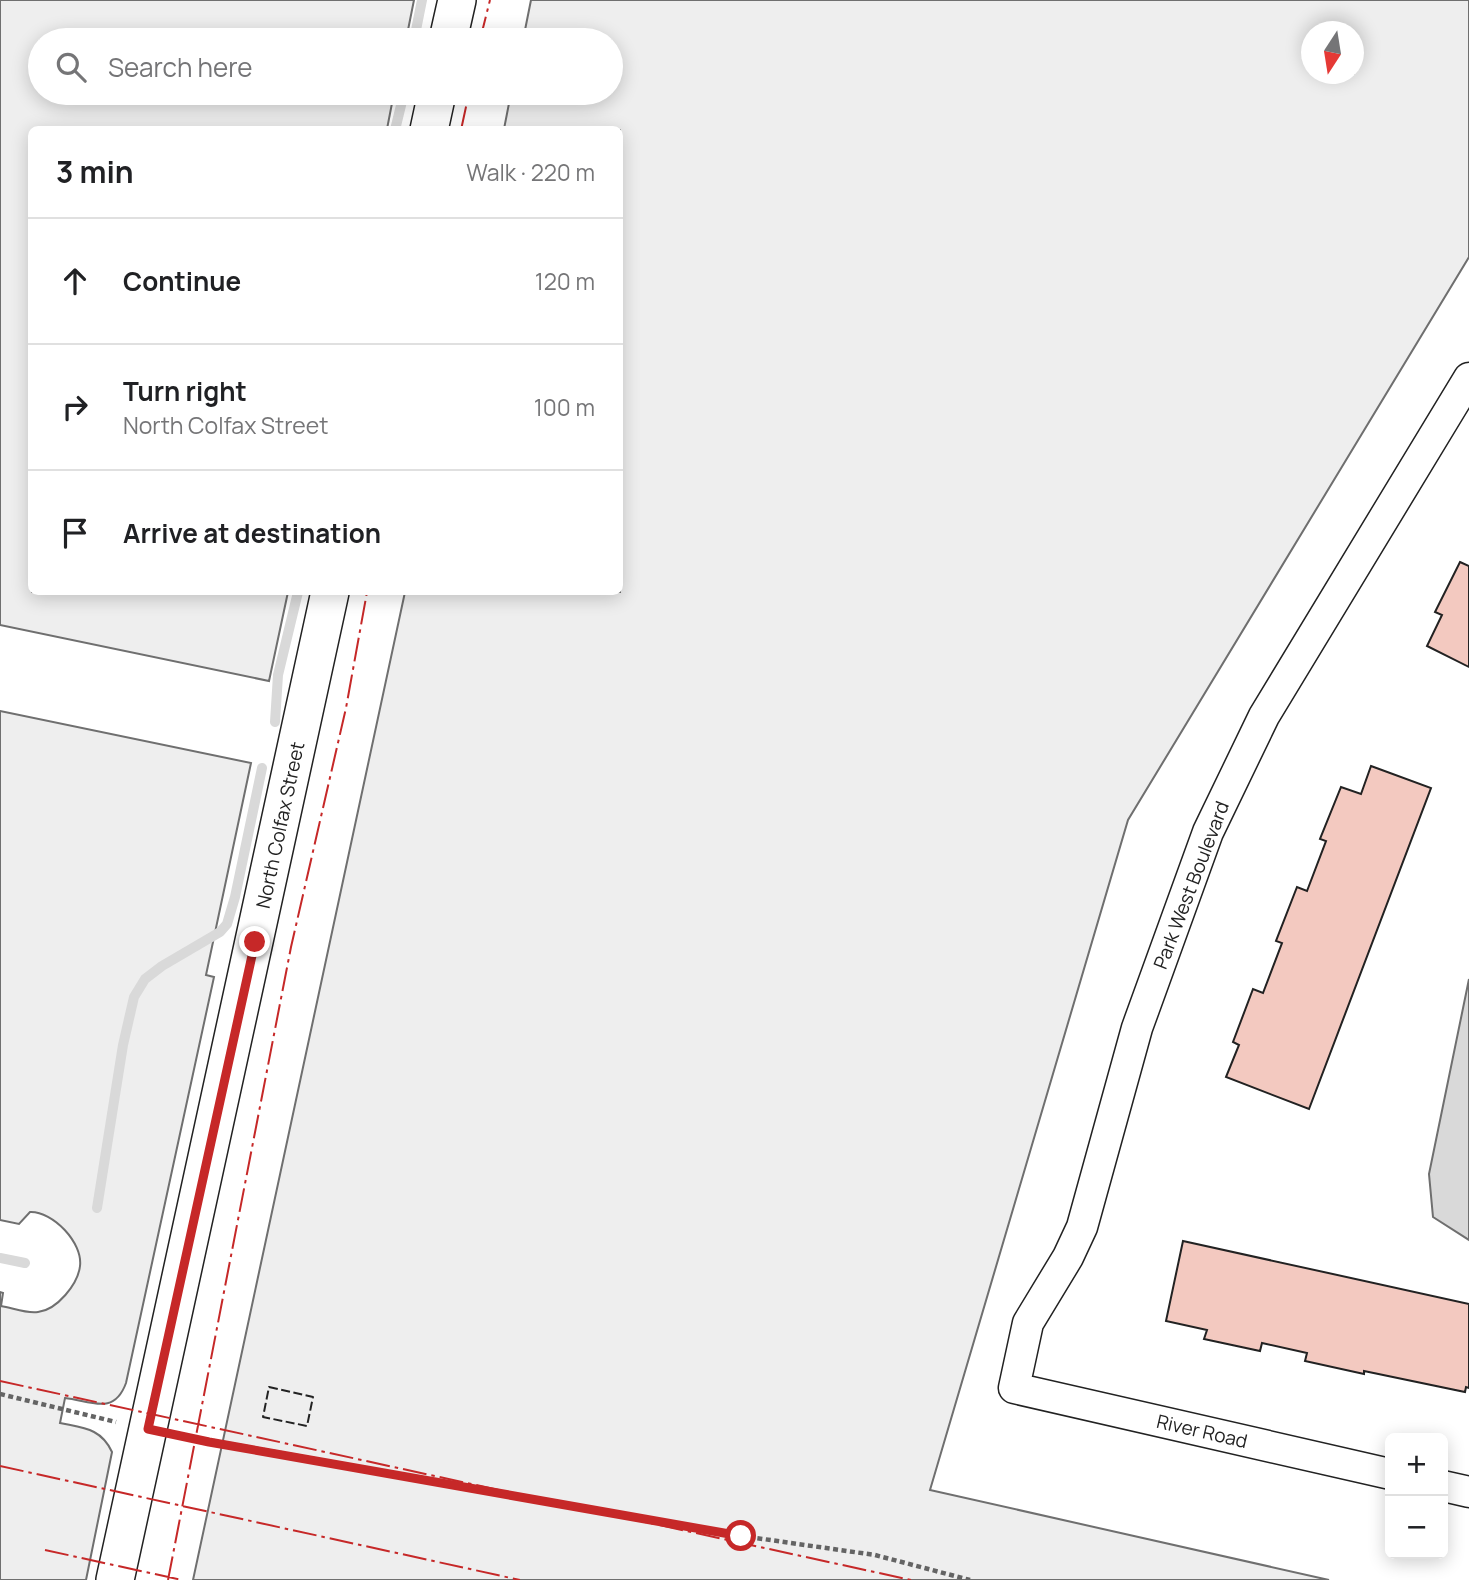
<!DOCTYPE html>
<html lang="en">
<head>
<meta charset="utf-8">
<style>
  body { margin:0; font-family:Manrope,sans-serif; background:#f2f2f2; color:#202124 }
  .controls { position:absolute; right:21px; bottom:21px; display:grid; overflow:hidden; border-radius:10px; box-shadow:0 4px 18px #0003 }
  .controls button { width:63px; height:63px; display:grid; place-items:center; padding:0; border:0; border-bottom:2px solid #e0e0e0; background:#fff; color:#202124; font:35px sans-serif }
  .compass { position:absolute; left:1301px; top:21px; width:63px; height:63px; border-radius:50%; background:#fff; box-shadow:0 4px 18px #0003; rotate:192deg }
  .stop { position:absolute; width:21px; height:21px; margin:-16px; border:5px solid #c62828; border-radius:50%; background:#fff }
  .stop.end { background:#c62828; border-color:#fff; box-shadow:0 2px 7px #0008 }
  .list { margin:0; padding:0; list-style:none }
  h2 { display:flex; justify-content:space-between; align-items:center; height:91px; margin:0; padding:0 28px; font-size:30px }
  h2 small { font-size:23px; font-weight:400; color:#757577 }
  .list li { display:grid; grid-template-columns:46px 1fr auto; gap:21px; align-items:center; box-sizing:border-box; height:126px; padding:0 28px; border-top:2px solid #e0e0e0 }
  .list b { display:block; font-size:26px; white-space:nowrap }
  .list p { margin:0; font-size:23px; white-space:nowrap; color:#757577 }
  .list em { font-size:23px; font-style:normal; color:#757577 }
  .icon { flex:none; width:38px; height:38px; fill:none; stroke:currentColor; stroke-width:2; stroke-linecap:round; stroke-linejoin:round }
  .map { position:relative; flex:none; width:1469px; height:1580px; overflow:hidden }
  .search { position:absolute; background:#fff; box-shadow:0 4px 18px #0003; left:28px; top:28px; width:595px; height:77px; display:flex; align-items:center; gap:18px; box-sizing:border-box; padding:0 24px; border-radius:38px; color:#757577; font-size:26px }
  .panel { position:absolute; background:#fff; box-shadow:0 4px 18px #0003; left:28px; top:126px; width:595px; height:469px; border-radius:10px }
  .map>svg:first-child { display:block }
  .green { fill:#eee; stroke:#6f6f6f; stroke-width:2; fill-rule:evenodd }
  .water { fill:#d9d9d9; stroke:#6f6f6f; stroke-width:2 }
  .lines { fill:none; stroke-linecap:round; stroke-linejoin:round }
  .stream { stroke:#d9d9d9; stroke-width:10 }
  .building { fill:#f3c9c0; stroke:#222; stroke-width:2 }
  .minor-casing { stroke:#222; stroke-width:33 }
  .tertiary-casing { stroke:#222; stroke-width:40 }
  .path { stroke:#646464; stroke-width:4.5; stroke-dasharray:5 3.5; stroke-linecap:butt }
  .minor { stroke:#fff; stroke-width:30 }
  .tertiary { stroke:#fff; stroke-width:37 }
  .fence { stroke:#222; stroke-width:2; stroke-dasharray:9 3.5; stroke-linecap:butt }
  .power { stroke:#c62828; stroke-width:2; stroke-dasharray:24 5 3.5 5; stroke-linecap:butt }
  .route { stroke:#c62828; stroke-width:9 }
  .labels { text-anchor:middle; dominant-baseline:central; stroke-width:5; stroke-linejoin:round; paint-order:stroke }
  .street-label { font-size:19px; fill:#222; stroke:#fff }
</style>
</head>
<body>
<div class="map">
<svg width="1469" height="1580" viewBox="0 0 1469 1580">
  <rect width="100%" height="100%" fill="#fff"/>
  <path class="green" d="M0,0H414L406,40H40V93H394L387,129L32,130V592H288L269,681L0,625Z
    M531,0H1469V257L1128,820L930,1490L1329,1580H193L405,592H620V130L504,129L511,93H611V40H523ZM1312,32H1354V74H1312Z
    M0,711L251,763L206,975L214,977L126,1383C114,1416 91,1401 65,1398L60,1423C83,1428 101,1428 112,1452L86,1580H0V1292L3,1293L1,1306C13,1308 27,1314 38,1312C57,1310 78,1284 80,1266C83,1243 53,1211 30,1212L19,1224L0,1220Z"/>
  <path class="water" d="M1469,979V1240L1433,1217L1429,1174Z"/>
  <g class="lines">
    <path class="stream" d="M414,40L422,0
      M395,130L404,93
      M275,722L278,675L298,592
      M97,1208L123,1045L134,997L145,979L162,966L220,932L227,924L235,897L262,768
      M0,1258L25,1263"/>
  </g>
  <path class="building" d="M1460,562L1469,566V667L1427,646L1442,615L1435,612Z
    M1371,766L1431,788L1309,1109L1226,1077L1239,1045L1233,1042L1253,989L1263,993L1282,943L1276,941L1297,887L1307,891L1326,841L1320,839L1341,787L1361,794Z
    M1183,1241L1469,1304V1388L1466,1387L1465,1392L1364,1371V1374L1305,1361L1307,1353L1262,1343L1260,1351L1204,1339L1207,1330L1166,1321Z"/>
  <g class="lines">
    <defs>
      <path id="minor" d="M1390,1474L1014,1388L1028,1323L1068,1257L1082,1227L1137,1028L1208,832L1264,716L1469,378
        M1443,1486L1469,1492"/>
      <path id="tertiary" d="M448,40L457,0
        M429,130L437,93
        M115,1580L330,592"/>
    </defs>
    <use href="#minor" class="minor-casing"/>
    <use href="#tertiary" class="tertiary-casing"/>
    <path class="path" d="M0,1394L116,1422
      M180,1435L742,1536L875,1555L970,1580"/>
    <use href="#minor" class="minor"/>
    <use href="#tertiary" class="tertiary"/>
    <path class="fence" d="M269,1387L313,1397L307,1426L263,1417Z"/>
    <path class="power" d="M480,40L490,0
      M461,130L469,93
      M0,1381L911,1580
      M0,1466L520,1580
      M45,1550L182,1580
      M168,1580L291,947L346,708L367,592"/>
  </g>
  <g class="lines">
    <path class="route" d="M255,942L148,1429L209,1442L741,1536"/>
  </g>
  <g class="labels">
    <g class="street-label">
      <text transform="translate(280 825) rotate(-78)">North Colfax Street</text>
      <text transform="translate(1191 885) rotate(-69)">Park West Boulevard</text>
      <text transform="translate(1202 1431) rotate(13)">River Road</text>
    </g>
  </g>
</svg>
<div class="controls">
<button>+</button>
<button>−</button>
</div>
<svg class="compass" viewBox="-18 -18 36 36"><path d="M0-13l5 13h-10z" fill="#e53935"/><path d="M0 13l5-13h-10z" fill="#757577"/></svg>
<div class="stop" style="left:741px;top:1536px"></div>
<div class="stop end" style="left:255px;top:942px"></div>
<div class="search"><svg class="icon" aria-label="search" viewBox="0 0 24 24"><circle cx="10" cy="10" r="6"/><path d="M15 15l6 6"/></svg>Search here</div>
<section class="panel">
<h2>3 min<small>Walk · 220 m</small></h2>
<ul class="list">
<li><svg class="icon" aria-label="ahead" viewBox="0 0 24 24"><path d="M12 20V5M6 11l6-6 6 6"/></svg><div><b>Continue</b></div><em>120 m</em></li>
<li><svg class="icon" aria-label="right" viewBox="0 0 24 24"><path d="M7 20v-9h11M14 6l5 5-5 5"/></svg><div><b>Turn right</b><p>North Colfax Street</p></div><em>100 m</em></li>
<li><svg class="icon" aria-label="arrive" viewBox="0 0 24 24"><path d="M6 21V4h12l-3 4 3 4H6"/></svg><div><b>Arrive at destination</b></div></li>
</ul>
</section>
</div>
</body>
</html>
